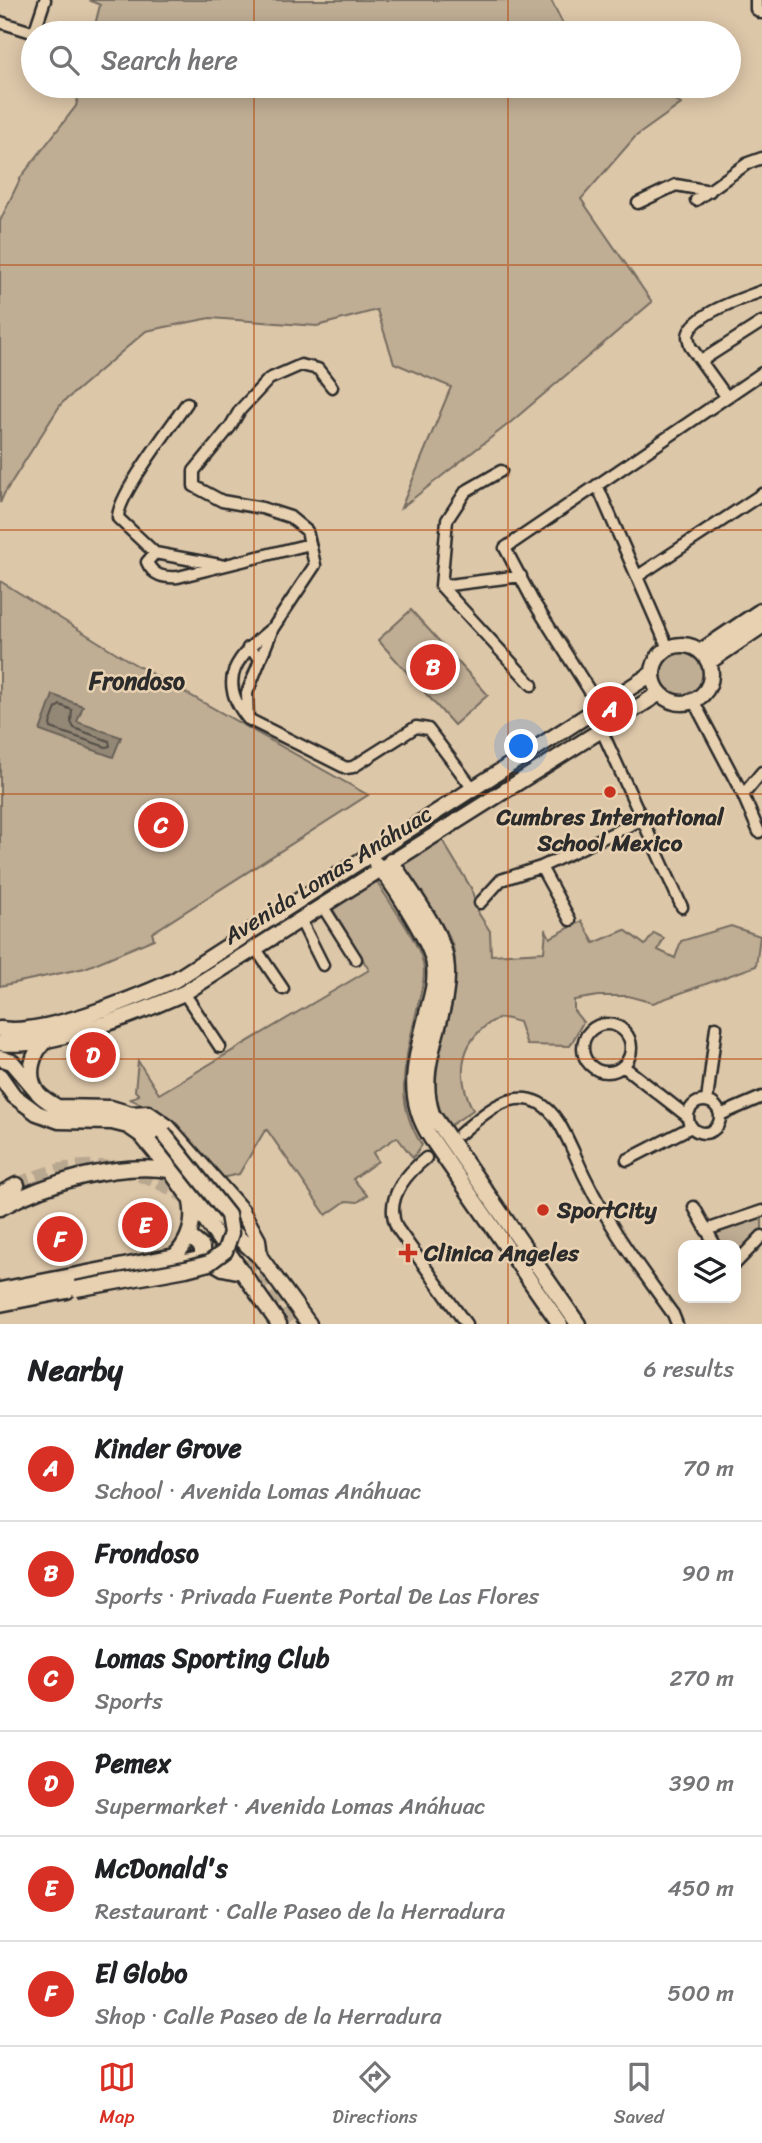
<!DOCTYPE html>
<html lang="en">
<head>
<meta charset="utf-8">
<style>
  body { margin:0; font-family:Sriracha,sans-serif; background:#f2f2f2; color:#202124 }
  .controls { position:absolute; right:21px; bottom:21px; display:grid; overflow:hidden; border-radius:14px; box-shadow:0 4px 18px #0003 }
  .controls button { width:63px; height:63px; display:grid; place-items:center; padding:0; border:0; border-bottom:2px solid #e0e0e0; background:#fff; color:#202124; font:35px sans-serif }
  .you { position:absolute; left:522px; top:747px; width:24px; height:24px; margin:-18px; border:5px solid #fff; border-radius:50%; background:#1a73e8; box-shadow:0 0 0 10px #1a73e833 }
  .badge { display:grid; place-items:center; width:46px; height:46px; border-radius:50%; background:#d93025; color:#fff; font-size:23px; font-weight:700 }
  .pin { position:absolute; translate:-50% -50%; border:4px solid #fff; box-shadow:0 2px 7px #0006 }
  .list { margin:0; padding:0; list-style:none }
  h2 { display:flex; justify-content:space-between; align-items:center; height:91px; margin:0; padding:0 28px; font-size:30px }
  h2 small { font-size:23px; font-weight:400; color:#757577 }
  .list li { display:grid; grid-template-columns:46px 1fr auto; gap:21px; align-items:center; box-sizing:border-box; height:105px; padding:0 28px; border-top:2px solid #e0e0e0 }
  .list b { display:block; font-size:26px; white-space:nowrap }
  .list p { margin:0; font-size:23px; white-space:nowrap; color:#757577 }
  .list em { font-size:23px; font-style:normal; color:#757577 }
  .icon { flex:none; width:38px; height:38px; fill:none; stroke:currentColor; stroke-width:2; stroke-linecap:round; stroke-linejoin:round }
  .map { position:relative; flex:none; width:762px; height:1324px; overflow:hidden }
  .search { position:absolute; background:#fff; box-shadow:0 4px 18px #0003; left:21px; right:21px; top:21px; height:77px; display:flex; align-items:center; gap:18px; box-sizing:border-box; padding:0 24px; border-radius:38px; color:#757577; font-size:26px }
  .sheet { height:721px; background:#fff }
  nav { display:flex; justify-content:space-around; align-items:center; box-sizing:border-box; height:98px; border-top:2px solid #e0e0e0; background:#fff; font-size:19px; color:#757577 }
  nav a { display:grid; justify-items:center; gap:4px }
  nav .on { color:#d93025 }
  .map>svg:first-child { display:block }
  .green { fill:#bfad94; stroke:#756c60; stroke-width:2 }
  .water { fill:#938776; stroke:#696258; stroke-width:2 }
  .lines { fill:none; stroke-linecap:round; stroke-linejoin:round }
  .shore { stroke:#555049; stroke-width:2 }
  .secondary-tunnel { stroke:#b9a890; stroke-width:14; stroke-dasharray:14 7; stroke-linecap:butt }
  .street-casing { stroke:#2b2b2b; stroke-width:15 }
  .secondary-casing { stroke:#2b2b2b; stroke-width:19 }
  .street { stroke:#e8d1b1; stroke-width:10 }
  .secondary { stroke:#e8d1b1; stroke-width:14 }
  .secondary-bridge-casing { stroke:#2b2b2b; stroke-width:19; stroke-linecap:butt }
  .secondary-bridge { stroke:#e8d1b1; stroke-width:14 }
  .grid { fill:none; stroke:#b94e14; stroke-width:2; stroke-opacity:0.55 }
  .poi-dot { fill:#c8321e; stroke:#e8d1b1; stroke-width:2.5 }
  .labels { text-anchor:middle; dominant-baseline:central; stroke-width:5; stroke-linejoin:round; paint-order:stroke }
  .poi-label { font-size:23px; font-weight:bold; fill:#2b2b2b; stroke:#e8d1b1; text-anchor:start }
  .street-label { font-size:23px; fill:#2b2b2b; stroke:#e8d1b1 }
  .neighbourhood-label { font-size:24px; font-weight:bold; fill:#2b2b2b; stroke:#e8d1b1 }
</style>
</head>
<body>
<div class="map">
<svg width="762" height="1324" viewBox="0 0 762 1324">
  <rect width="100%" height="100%" fill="#ddc7a9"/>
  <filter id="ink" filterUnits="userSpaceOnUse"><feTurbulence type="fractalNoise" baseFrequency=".0143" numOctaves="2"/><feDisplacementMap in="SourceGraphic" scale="14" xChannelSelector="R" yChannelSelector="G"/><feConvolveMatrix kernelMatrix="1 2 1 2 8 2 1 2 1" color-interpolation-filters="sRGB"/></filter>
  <g filter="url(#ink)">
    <path class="green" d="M89,0H551L564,26L572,33H93L100,5Z
      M81,86H649L681,104L635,137L581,199L652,302L511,422L401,508L451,387L394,363L377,310L317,326L210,318L146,331L61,404L4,494L0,503V221L21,177L76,106Z
      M0,581L131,662L368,795L152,933L154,939L85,968L0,986Z
      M411,610L488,695L454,725L378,640Z
      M661 673a22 22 0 1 1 44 0a22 22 0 1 1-44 0Z
      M441,838L471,888L479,914L490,931L491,955L544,952L546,930L550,938L582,921L594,943L625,930L645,945L654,933L664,938L658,950L675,958L681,941L731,926L760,936L756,966L653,1003L628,996H598L574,1000V1011L583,1022L570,1046L527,1045L519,1022C514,1021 507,1018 502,1018C495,1018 488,1024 483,1028C457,1050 459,1083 473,1110L448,1127C412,1070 466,1007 453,947C449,930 412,881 401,864Z
      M375,879C387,899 419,941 423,963C426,977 421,991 418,1005C407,1056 391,1098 422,1145L413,1158L397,1137L373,1153L378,1161L353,1179L367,1195L358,1202L346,1201L326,1215L267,1130L264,1132L239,1174L217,1179L157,1111L130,1099L139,1095L135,1091L138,1061L159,1094L369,970L332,908Z
      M762,1212V1235L736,1262V1245H715L707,1230Z"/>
    <path class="water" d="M53,695L83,706L77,722L121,737L113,757L40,731Z"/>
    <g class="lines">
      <path class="shore" d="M60,705L72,710L71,722L74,728L109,741L110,746L106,747L51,728L50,724L56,708Z"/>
      <path class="secondary-tunnel" d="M0,1055C13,1078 24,1099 52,1107
        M17,1185C83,1155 131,1163 193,1201
        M236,1241L297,1324"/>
      <defs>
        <path id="street" d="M756,0V9L762,13
          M0,22L35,33
          M34,33L45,0
          M696,200L748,163L762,158
          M638,203L676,185L710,191
          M701,361L762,322
          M726,396L690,346C690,344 688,338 688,336C691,314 744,298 762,291
          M187,403C172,425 117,496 118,518L155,553L220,565
          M501,471L466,491L447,520L441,586L532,685
          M597,485L668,648
          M155,553L147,562C153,576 164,578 178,577L310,544
          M638,576L762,494
          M441,586L521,576
          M272,628C238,656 215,679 248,719L346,768L353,767L416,727L428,729L474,790
          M248,648L261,658L247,693L248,719
          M261,658L273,628L315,565L307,531L290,517L262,508L222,501L194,486V471L230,427L240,410L269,379L301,365L318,369L332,387
          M694,702L743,795L759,832
          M599,706L533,601L505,548L762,373
          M601,729L682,907
          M743,795L762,772
          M541,867L570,920
          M480,903L501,880L541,867L643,819
          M323,907L356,959
          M301,921L323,965
          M256,949L283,989
          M184,993L220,1047
          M583 1048a24 24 0 1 1 48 0a24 24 0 1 1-48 0Z
          M623,1066L687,1116
          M688 1117a16 16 0 1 1 32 0a16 16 0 1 1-32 0Z
          M707,1101L716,1027
          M720,1115L762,1097
          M460,1134C481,1116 509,1088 539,1103C557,1112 567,1138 575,1155C599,1213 636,1263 673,1314L677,1324
          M426,1158C405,1175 384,1200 397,1228L466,1324
          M627,1160L691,1127
          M694,1207L715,1245
          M706,1230L762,1211
          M736,1263L762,1236"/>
        <path id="secondary" d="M653 674a29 29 0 1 1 58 0a29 29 0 1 1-58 0Z
          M701,651L762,610
          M709,662L762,626
          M391,861C407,886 443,933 446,960C454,1012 414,1061 432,1114L578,1324
          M376,864C391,880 433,945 434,966C436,980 432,994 428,1009C417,1056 402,1094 431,1138L560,1324
          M0,1029C45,1036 133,999 175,980L653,673
          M46,1040C32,1053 25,1076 38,1093C43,1099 51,1103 57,1107
          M0,1043C45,1050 142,1012 184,993L660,693
          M0,1058L12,1062L35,1089
          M0,1076L14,1096L37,1113L59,1121L112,1122L128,1126L141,1135L170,1170L279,1324
          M57,1107L111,1108L141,1117
          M132,1114L150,1129L207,1202L240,1239L260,1257L309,1324
          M132,1114L148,1113L168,1127L242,1211L258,1240L260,1257
          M0,1194L17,1185
          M0,1208C47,1182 117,1162 170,1170
          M204,1257L223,1268L242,1272
          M163,1267L199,1259L202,1256V1247L189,1236
          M0,1290L175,1256C190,1240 195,1222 191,1202
          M61,1292L69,1286L85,1283
          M0,1304L67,1291"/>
      </defs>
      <use href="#street" class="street-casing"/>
      <use href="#secondary" class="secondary-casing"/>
      <use href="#street" class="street"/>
      <use href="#secondary" class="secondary"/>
      <defs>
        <path id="secondary-bridge" d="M76,1289L186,1269L209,1263L225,1251L231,1233L228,1215L163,1133"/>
      </defs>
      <use href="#secondary-bridge" class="secondary-bridge-casing"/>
      <use href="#secondary-bridge" class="secondary-bridge"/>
    </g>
  </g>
  <path class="grid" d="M254,0V33M508,0V33M254,86V1324M508,86V1324M0,265H762M0,530H762M0,794H762M0,1059H762"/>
  <g class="poi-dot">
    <circle cx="610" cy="792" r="7"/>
    <circle cx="543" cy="1210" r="7"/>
    <path d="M404.5 1242.5h7v7h7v7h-7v7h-7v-7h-7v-7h7z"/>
  </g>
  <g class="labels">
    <g class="poi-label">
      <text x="610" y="817" text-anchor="middle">Cumbres International<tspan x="610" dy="26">School Mexico</tspan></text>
      <text x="557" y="1210">SportCity</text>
      <text x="424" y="1253">Clinica Angeles</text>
    </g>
    <g class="street-label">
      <text transform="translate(328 875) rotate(-32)">Avenida Lomas Anáhuac</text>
    </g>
    <g class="neighbourhood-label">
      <text x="137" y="681">Frondoso</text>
    </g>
  </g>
</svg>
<div class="controls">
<button><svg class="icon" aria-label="layers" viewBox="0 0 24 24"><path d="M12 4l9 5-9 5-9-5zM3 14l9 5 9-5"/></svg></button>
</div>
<div class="you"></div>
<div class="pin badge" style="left:610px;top:709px">A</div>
<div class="pin badge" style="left:433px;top:667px">B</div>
<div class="pin badge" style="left:161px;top:825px">C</div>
<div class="pin badge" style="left:93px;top:1055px">D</div>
<div class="pin badge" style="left:145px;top:1225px">E</div>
<div class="pin badge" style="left:60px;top:1239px">F</div>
<div class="search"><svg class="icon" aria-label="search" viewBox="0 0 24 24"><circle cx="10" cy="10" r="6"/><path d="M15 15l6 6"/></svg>Search here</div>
</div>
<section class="sheet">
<h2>Nearby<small>6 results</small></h2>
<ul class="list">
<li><span class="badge">A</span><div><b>Kinder Grove</b><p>School · Avenida Lomas Anáhuac</p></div><em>70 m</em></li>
<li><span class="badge">B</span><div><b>Frondoso</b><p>Sports · Privada Fuente Portal De Las Flores</p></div><em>90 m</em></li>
<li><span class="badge">C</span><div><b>Lomas Sporting Club</b><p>Sports</p></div><em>270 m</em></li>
<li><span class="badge">D</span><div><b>Pemex</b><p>Supermarket · Avenida Lomas Anáhuac</p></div><em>390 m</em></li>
<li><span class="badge">E</span><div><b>McDonald's</b><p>Restaurant · Calle Paseo de la Herradura</p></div><em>450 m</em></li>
<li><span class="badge">F</span><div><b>El Globo</b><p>Shop · Calle Paseo de la Herradura</p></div><em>500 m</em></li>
</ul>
</section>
<nav>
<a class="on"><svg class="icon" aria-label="map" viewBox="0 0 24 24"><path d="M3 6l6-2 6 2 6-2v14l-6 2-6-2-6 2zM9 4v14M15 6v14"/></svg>Map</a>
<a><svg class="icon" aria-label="directions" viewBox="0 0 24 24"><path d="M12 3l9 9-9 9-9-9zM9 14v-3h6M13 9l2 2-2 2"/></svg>Directions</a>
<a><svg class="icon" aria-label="saved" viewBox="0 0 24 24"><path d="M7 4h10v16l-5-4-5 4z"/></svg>Saved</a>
</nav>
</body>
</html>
